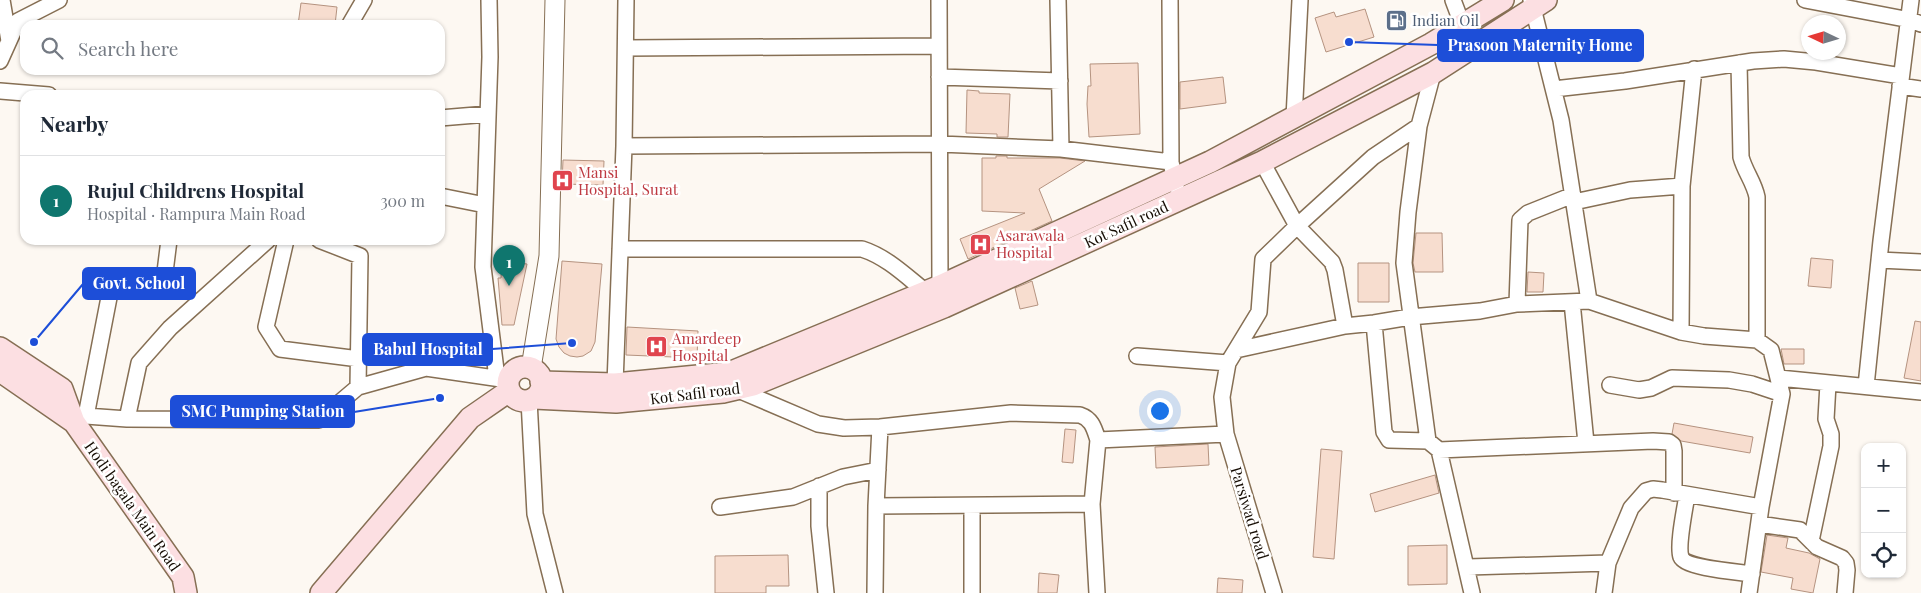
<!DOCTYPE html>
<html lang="en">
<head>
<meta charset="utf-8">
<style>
  body { margin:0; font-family:"Playfair Display",serif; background:#f6f6f7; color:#1f2937 }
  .controls { position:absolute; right:15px; bottom:15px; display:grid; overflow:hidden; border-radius:10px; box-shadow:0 1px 4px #0004 }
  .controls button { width:45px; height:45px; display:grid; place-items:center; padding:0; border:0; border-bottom:1px solid #e0e1e3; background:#fff; color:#1f2937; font:25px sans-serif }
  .compass { position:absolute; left:1801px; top:15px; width:45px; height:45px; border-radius:50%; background:#fff; box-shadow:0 1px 4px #0004; rotate:274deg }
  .you { position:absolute; left:1159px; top:410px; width:18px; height:18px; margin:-12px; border:4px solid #fff; border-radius:50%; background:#1a73e8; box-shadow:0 0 0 8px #1a73e833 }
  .badge { display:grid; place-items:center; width:32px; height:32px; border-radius:50%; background:#0f766e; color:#fff; font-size:16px; font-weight:700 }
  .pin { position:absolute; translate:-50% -41px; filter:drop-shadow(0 1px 2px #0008) }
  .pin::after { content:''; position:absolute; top:26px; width:18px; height:15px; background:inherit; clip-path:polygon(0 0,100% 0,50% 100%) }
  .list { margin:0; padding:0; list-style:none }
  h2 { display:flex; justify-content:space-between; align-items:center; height:65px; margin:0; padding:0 20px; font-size:21px }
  h2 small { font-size:16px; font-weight:400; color:#747a83 }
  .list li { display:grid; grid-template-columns:32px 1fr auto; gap:15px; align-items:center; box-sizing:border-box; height:90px; padding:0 20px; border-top:1px solid #e0e1e3 }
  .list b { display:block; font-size:19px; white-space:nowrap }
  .list p { margin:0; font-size:16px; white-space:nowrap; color:#747a83 }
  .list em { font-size:16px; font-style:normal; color:#747a83 }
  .icon { flex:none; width:28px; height:28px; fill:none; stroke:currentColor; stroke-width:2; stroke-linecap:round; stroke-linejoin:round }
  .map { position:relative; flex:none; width:1921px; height:593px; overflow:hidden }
  .search { position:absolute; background:#fff; box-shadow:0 1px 4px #0004; left:20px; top:20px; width:425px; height:55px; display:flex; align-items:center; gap:12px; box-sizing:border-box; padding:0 18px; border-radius:15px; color:#747a83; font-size:19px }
  .panel { position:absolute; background:#fff; box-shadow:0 1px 4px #0004; left:20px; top:90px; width:425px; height:155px; border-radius:15px }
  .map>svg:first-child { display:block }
  .building { fill:#f7ddcf; stroke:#b59380 }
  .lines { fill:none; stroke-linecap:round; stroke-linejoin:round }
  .minor-casing { stroke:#866f54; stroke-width:18 }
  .tertiary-casing { stroke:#866f54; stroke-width:21 }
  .secondary-casing { stroke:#866f54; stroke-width:24 }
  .minor { stroke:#fff; stroke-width:15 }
  .tertiary { stroke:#fff; stroke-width:19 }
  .secondary { stroke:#fcdfe2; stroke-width:21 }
  .labels { text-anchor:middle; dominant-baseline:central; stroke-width:5; stroke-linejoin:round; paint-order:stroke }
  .service-label { font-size:15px; fill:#4e5e75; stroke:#fff; text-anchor:start }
  .health-label { font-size:15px; fill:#be3a42; stroke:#fff; text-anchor:start }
  .street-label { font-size:15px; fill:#150c03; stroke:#fff }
  .leader { fill:none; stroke:#1d4ed8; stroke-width:2 }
  .callout-dot { fill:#1d4ed8; stroke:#fff; stroke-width:2 }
  .callout { fill:#1d4ed8; stroke:#1d4ed8; stroke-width:2 }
  .callout-label { font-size:16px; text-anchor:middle; font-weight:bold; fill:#fff }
</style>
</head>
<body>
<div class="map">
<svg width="1921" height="593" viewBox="0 0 1921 593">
  <rect width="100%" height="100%" fill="#fdf8f2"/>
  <path class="building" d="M301,3L337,7L335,25H298Z
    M1365,9L1374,37L1326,52L1315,18L1334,12L1336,17Z
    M1138,63L1140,134L1089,137L1087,104L1088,86H1091L1090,64Z
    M1223,77L1226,103L1180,109V82Z
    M967,90L979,91V93L1010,94L1008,137H997V134L966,133Z
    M996,156H1007V158H1060L1085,161L1039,189L1052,221L968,259L960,239L1025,213L982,211V158H996Z
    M563,160L604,161L603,185L562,184Z
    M1416,233H1442L1443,272H1415L1413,263Z
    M1811,258L1833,260L1831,288L1808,286Z
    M502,261L527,264L514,325H502L498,278H501Z
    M562,261L602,264L595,342L591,351L583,356L577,357L570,356L564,353L559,347L556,339Z
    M1358,263H1389V302H1358Z
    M1528,272L1544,273L1543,292H1527Z
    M1032,281L1038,305L1020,309L1015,288Z
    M1915,321L1921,322V381L1904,378Z
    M627,327L698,331L697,358L626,355Z
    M1781,349H1804V364H1784Z
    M1674,423L1753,437L1750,453L1681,441L1672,434Z
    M1065,429L1076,430L1073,463L1062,462Z
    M1208,444L1209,465L1156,468L1155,447Z
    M1321,449L1342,451L1334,559L1313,557Z
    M1435,475L1439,493L1375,512L1370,494Z
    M1767,535L1788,538L1786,548L1809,553L1820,559L1813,593L1791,589L1793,578L1761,572Z
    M1447,545V584L1408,585V546Z
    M788,555L789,586H766V593H715V556Z
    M1039,573L1059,575L1057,593H1038Z
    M1218,578L1243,580L1242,593H1217Z"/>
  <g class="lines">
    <defs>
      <path id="minor" d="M2,0L9,41
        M489,0L490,57L483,267L497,378
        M939,0L940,286L942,293
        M1058,0L1061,149
        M1170,0L1171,162
        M1453,0L1471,48
        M1531,0L1561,120L1589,301L1681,332L1704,336L1757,340L1771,350L1782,394L1761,507L1749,593
        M1805,0L1910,20L1921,24
        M350,24L364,0
        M626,48L939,46
        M0,61L18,21L59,0
        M1739,63L1741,157C1745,172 1754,182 1757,197V340
        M1433,73L1419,126L1408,212L1404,263L1428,441L1439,450L1472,593
        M939,77L1060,81
        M1900,86L1921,89
        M1554,89L1625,81L1753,61L1784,59L1816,62L1901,76
        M0,91L49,95
        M440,118L488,114
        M1294,118L1300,0
        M624,146L940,144L1061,149L1171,162L1176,186
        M440,196L485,205
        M1574,202L1630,190L1682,186
        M286,240L266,327L280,349L359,359
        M319,240L360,256L358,387
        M620,249H862C887,257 906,276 926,292
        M1879,260L1921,262
        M163,288L169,240
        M1572,302L1586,443
        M1517,304L1520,220L1528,213L1573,195
        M1374,323L1384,432L1389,440L1428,441
        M1345,326L1335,270L1332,262L1297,226L1373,157L1419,126
        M1681,332L1682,186L1694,69
        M1236,350L1345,326L1374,323L1410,317L1480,311L1517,304L1589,301
        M1137,356L1228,363
        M1779,378L1921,392
        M615,384L624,146L626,0
        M1610,385L1639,390L1651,388L1672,378L1729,380L1752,384L1782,394
        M1866,386L1881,241L1911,0
        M736,389L818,424L844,428L880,427L1011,413L1080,415C1092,419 1094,428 1098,440
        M529,400L535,514L555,593
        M86,416L112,282
        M127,419L139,363L170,328L268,240
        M74,422L86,416L127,419L319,420L358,387L426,368L508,380
        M1226,434L1274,593
        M1439,450L1653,441L1669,442L1673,445L1674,451V493
        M819,486V526L826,593
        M1687,495C1685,508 1677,546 1681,557C1685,568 1739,572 1752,574
        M876,506L1092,504
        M720,507L793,497L843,477L878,470
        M1759,524L1800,530L1817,547L1842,558L1846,563L1847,570L1845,593
        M1811,541L1831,446V434L1826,419L1828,384
        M1468,567L1608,563
        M875,593L876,506L880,427
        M972,593V506
        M1097,593L1092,504L1098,440L1226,434L1222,397L1228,363L1259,312L1263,259L1297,226L1262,162
        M1604,593L1608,563L1631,508L1646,491L1653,489L1662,490L1761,507"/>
      <path id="tertiary" d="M531,368L549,256L555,0"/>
      <path id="secondary" d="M0,348L62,389L74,422L183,577L186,593
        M508 384a17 17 0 1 1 34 0a17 17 0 1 1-34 0Z
        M0,371L74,422
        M541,382L615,384L729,373L940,286L1210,162L1431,44L1503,0
        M534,398L616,402L723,392L753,385L944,307L1262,162L1433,73L1546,0
        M321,593L470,418L509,391"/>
    </defs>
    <use href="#minor" class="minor-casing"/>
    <use href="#tertiary" class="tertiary-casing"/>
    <use href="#secondary" class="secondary-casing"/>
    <use href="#minor" class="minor"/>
    <use href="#tertiary" class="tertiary"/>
    <use href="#secondary" class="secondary"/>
  </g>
  <defs>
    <symbol id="fuel-square" viewBox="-11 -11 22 22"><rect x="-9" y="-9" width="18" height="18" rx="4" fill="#5c6f8a" stroke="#fff"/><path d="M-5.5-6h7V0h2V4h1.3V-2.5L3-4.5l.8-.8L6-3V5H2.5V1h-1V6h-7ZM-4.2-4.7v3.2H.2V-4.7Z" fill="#fff"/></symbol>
    <symbol id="hospital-square" viewBox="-11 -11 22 22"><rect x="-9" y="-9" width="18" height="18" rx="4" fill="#e0444e" stroke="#fff"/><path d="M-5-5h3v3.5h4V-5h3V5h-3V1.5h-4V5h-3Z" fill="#fff"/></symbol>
  </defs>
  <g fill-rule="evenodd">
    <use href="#fuel-square" x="1384" y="8" width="25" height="25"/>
    <use href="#hospital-square" x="550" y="168" width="25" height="25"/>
    <use href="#hospital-square" x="968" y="232" width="25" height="25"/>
    <use href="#hospital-square" x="644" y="334" width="25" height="25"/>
  </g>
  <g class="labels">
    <g class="service-label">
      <text x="1412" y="20">Indian Oil</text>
    </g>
    <g class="health-label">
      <text x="578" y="172">Mansi<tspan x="578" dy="17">Hospital, Surat</tspan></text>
      <text x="996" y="235">Asarawala<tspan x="996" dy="17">Hospital</tspan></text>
      <text x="672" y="338">Amardeep<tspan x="672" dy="17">Hospital</tspan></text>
    </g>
    <g class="street-label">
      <text transform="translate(1126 224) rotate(-25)">Kot Safil road</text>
      <text transform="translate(695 393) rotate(-7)">Kot Safil road</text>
      <text transform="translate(133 506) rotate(55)">Hodi bagala Main Road</text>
      <text transform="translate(1250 513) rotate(73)">Parsiwad road</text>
    </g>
  </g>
  <path class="leader" d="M1349 42L1438 45M34 342L83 284M572 343L492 349M440 398L354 412"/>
  <g class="callout-dot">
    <circle cx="1349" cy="42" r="5"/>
    <circle cx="34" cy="342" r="5"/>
    <circle cx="572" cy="343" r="5"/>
    <circle cx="440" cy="398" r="5"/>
  </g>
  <g class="callout">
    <rect x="1438" y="30" width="205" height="31" rx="5"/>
    <rect x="83" y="268" width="112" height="31" rx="5"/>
    <rect x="363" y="334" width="129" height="31" rx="5"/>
    <rect x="171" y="396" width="183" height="31" rx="5"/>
  </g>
  <g class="callout-label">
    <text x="1540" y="51">Prasoon Maternity Home</text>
    <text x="139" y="289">Govt. School</text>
    <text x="428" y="355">Babul Hospital</text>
    <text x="263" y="417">SMC Pumping Station</text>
  </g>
</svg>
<div class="controls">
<button>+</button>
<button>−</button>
<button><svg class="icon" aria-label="locate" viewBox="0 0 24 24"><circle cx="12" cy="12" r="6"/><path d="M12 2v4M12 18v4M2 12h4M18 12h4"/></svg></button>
</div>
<svg class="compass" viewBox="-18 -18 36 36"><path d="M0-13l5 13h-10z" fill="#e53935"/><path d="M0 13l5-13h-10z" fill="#747a83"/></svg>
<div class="you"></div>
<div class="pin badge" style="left:509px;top:286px">1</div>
<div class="search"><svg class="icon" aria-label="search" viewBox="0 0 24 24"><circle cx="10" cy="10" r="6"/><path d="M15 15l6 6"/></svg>Search here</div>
<section class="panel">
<h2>Nearby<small></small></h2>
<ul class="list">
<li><span class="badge">1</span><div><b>Rujul Childrens Hospital</b><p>Hospital · Rampura Main Road</p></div><em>300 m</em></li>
</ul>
</section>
</div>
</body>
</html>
